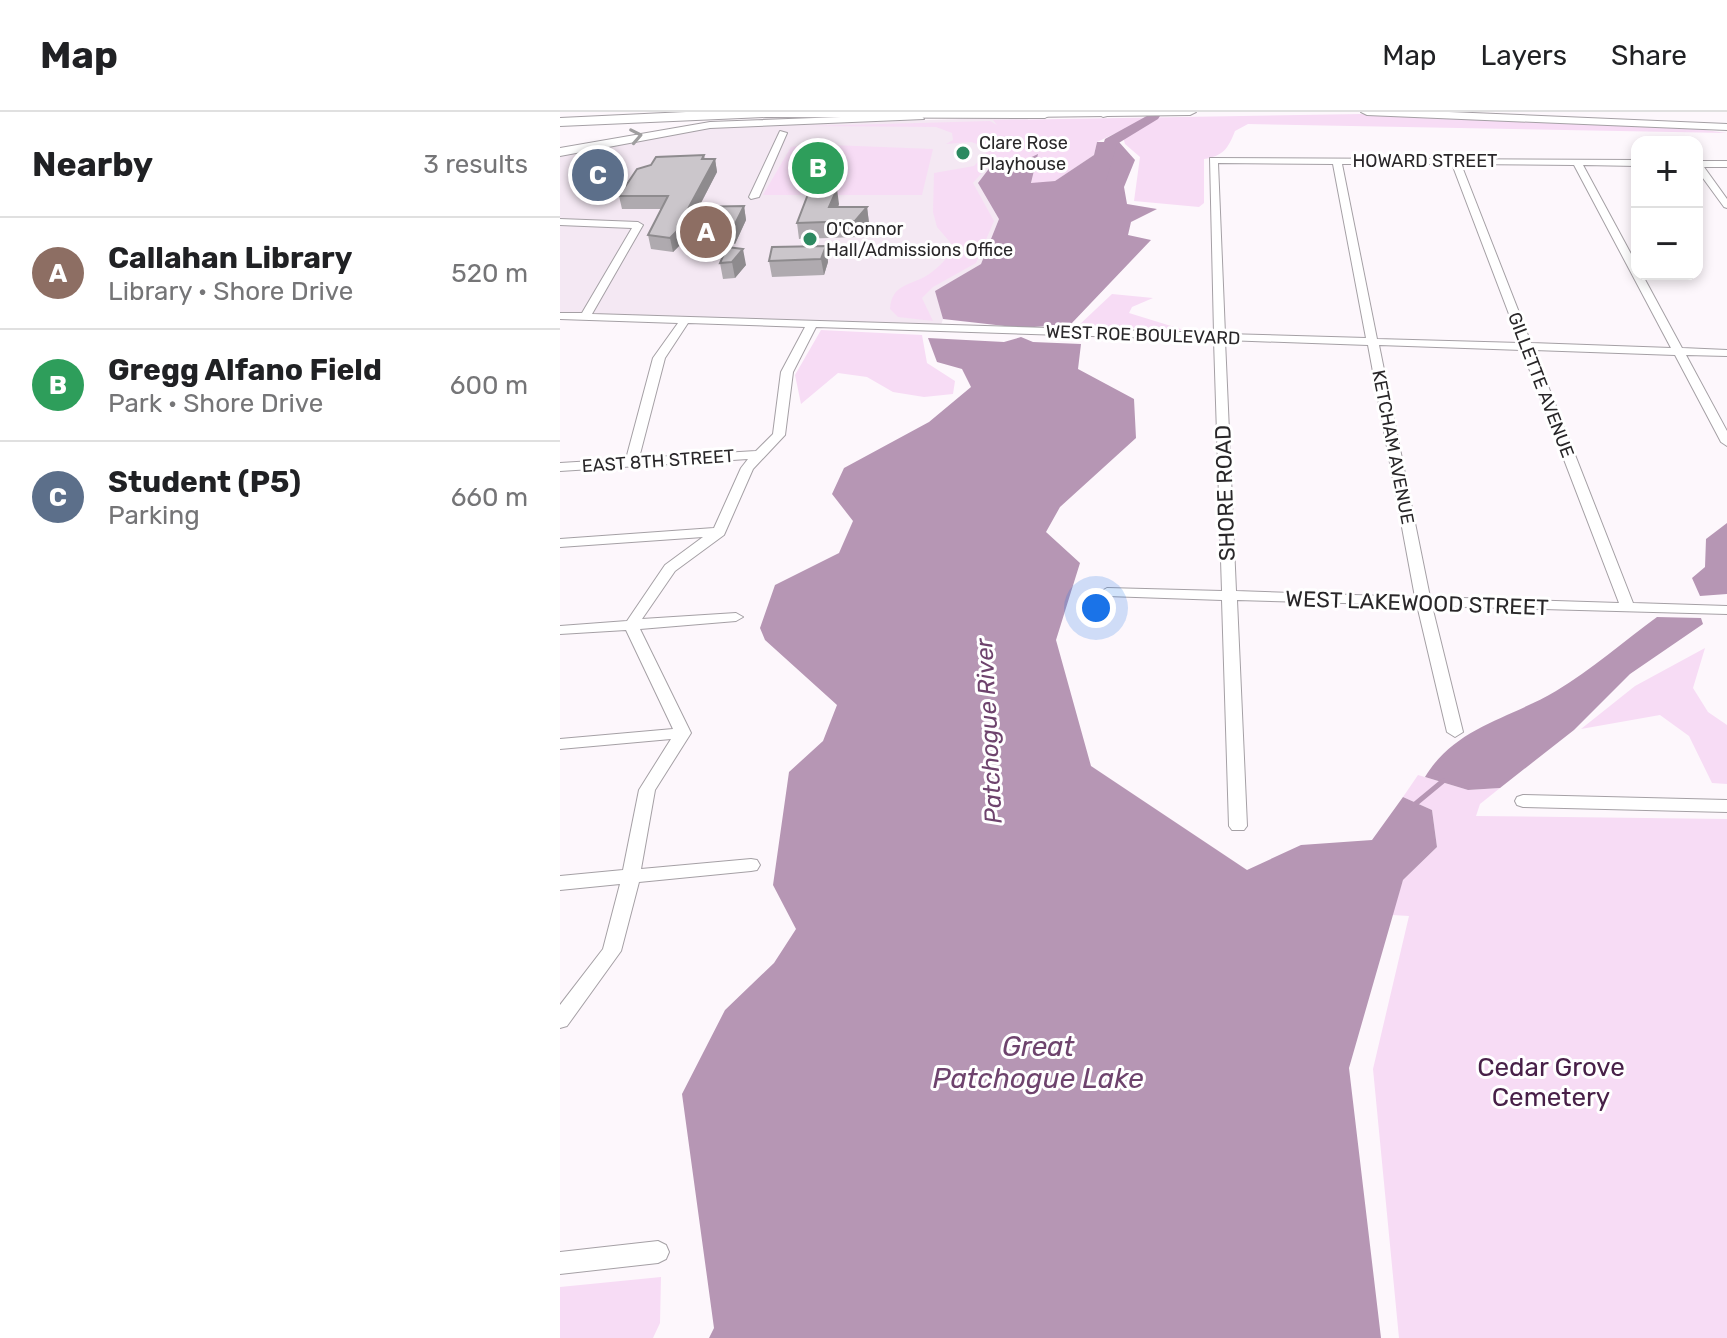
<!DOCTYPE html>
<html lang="en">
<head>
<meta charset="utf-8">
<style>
  body { margin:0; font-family:Rubik,sans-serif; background:#f6f6f6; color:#202124 }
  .controls { position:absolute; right:24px; top:24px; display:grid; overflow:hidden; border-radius:16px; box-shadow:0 4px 12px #0003 }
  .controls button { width:72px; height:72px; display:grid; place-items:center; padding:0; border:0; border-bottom:2px solid #e0e0e0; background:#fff; color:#202124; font:40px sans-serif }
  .you { position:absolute; left:536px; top:496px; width:28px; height:28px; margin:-20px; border:6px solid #fff; border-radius:50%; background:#1a73e8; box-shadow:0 0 0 12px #1a73e833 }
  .badge { display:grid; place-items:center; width:52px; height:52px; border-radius:50%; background:#2563eb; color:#fff; font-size:26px; font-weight:700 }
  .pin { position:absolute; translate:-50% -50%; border:4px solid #fff; box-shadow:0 2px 8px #0006 }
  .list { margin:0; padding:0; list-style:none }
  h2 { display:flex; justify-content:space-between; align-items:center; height:104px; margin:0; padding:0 32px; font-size:34px }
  h2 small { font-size:26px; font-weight:400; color:#757577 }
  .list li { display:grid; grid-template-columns:52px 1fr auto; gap:24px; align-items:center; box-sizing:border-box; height:112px; padding:0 32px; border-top:2px solid #e0e0e0 }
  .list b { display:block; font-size:30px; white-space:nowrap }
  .list p { margin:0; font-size:26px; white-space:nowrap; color:#757577 }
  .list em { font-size:26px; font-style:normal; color:#757577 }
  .map { position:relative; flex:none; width:1167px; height:1226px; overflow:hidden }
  header { display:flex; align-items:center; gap:48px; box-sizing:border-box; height:112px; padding:0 40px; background:#fff; border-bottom:2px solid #e0e0e0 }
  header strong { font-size:38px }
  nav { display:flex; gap:44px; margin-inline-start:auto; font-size:28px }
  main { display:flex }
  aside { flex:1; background:#fff }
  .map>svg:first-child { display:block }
  .built { fill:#f4e8f3 }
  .green { fill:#f7dcf5 }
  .water { fill:#b696b4 }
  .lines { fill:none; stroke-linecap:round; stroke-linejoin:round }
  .stream { stroke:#b696b4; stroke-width:5 }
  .river { fill:#b696b4; fill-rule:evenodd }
  .minor-casing { stroke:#a5a0a5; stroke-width:2 }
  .secondary-casing { stroke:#a5a0a5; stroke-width:2 }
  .motorway-casing { stroke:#a5a0a5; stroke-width:2 }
  .minor { fill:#fff; fill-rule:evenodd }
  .secondary { fill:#fff; fill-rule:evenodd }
  .motorway { fill:#fff; fill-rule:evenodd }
  .wall { fill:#afaaaf }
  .shaded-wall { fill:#8e8b8e }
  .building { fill:#cbc6cb; stroke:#8e8b8e; stroke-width:2 }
  .oneway { stroke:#9f9e9f }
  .poi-dot { fill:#2c8960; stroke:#fff; stroke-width:3 }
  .labels { text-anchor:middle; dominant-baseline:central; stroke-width:6; stroke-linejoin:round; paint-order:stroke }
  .far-poi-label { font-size:18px; fill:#292729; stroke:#fff; text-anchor:start }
  .far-street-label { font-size:18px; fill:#292729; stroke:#fff }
  .street-label { font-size:22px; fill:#292729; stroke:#fff }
  .water-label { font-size:24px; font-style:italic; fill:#6e436d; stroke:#fff }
  .near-park-label { font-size:26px; fill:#482048; stroke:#fff }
  .near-water-label { font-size:28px; font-style:italic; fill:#6e436d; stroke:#fff }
</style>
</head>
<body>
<header>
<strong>Map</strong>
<nav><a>Map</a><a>Layers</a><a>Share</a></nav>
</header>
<main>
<aside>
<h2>Nearby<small>3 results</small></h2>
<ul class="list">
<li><span class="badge" style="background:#8d6e63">A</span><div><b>Callahan Library</b><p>Library · Shore Drive</p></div><em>520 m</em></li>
<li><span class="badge" style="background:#2e9e5b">B</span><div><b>Gregg Alfano Field</b><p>Park · Shore Drive</p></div><em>600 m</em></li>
<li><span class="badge" style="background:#5c6f8a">C</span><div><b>Student (P5)</b><p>Parking</p></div><em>660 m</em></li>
</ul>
</aside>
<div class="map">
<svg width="1167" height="1226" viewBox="0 0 1167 1226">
  <rect width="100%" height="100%" fill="#fdf7fc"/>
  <path class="built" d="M467,5L478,42L439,107L421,152L376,179L383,207L381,213L0,204V44L150,15Z"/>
  <path class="green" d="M802,2L1115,14L1167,21L688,12L675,19C668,37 663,44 644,47V91L639,95L574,89L580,45L565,32L563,25L582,15L588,6L537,30L534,43L495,69L471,72L477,43L457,52L446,46L433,48L413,71L434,109L416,151L373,175L362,186L373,209L338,205L330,197C332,172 349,174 366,164C378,157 386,147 395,136L377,115L373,100L374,61L414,54L426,41V35L411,30L386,32L393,28L392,21L376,15L249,14L430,9L437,13L433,8Z
    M246,32L373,37L362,83H203L231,35Z
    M552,182L593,186L572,195L569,201L624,218L518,214Z
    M261,218L362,223L367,251L395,269L393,282L364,285L333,280L307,265L278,261L241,292L235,263Z
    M1145,536L1133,576L1148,600L1167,613V672L1152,671L1129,624L1100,603L1021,617L1075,574Z
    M858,663L908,678L940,676L920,692L916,704L1167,707V1226H839L813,957L849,804L832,803L843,768L877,735L872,698L843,685Z
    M101,1165L100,1211L93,1226H0V1175Z"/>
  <path class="water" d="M537,30H559L575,48L564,75L567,92L597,97L571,110L568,123L591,128L511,212L462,216L383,207L375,179L421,152L439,107L418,71L434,50L457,52L478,42L471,71L495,69L534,43Z
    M461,225L473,230L521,232L518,257L574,287L576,326L500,395L486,420L520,451L496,528L531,654L687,758L741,733L812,728L843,685L872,698L877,735L843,768L789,956L821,1226H149L154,1216L122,982L165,898L214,851L236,817L213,773L229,660L263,629L277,593L205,528L200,516L215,473L279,441L293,409L272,382L284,356L369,310L411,275L402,257L377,250L368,226L444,230Z
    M1167,411V482L1140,484L1132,466L1145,455L1146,427Z
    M1097,505L1141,506L1143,512L1070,562L1014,618L940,676L908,678L865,665C895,615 949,607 996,579C1031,558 1064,529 1097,505Z"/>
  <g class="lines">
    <path class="stream" d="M854,693L883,669"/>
    <path class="river" d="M594,0L600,4L598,7L557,32L546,69H534L532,66L545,27Z"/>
    <defs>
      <path id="minor" d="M220,19L227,21L199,85L191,87L189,85Z
        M650,46L1077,48V54L1023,53L1077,153V162H1082L1122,236L1167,238V244L1126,243L1167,319V334L1161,330L1115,243L974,238L1073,491L1167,494V502L872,494L903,620L895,625L887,620L857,493L677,488L687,714L684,718H672L669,714L662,488L547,484L540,480L547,476L662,479L654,228L256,215L233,260L225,323L193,357L164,423L115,459L82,507L176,501L183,505L176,509L80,517L131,621L95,678L81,757L191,747L197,748L200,753L197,758L191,759L79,770L61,839L7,914L0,916V893L43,837L60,772L0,778V764L63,758L79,678L111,627L0,637V627L113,617L66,518L0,522V514L67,509L105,453L143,425L0,435V427L154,416L181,356L188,347L0,359V351L66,347L93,246L118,211L0,207V201H22L72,116L0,113V107L78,110L83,113L32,202L654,221ZM658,51L773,52L806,226L665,222ZM782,52H892L960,231L817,227ZM901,52L1014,53L1111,236L971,231ZM128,211L245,215L221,260L213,322L196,339L79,346L105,246ZM665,228L808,233L855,485L676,479ZM819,233L962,238L1059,491L870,485Z
        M1137,49H1167V55H1144L1167,87V96L1164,95L1137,58Z
        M963,683L1167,688V700L963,695L957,693L955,689L957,685Z
        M98,1129L106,1133L109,1140L106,1147L98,1151L0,1162V1140Z"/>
      <path id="secondary" d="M459,0H636L630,3L463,5Z
        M801,0H889L1167,12V18L807,3Z
        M360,2L364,7L150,16L0,44V36L150,10Z"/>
      <path id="motorway" d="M126,0H491L492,2L485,6L206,5L0,14V6Z
        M564,0L543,5L536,1V0Z"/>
    </defs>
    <use href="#minor" class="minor-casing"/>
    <use href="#secondary" class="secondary-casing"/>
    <use href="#motorway" class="motorway-casing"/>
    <use href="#minor" class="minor"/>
    <use href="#secondary" class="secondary"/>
    <use href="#motorway" class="motorway"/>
  </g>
  <path class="wall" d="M144,43L145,47H155L157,60L139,95L184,94L186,108L175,132L120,133L113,140L91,137L88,123L101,97H62L59,84Z
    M279,92L278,95H307L309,111L297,125L239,127L237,111Z
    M266,134L268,150L264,163L212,165L209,149Z
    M167,135L186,153L175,166L163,167L160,151Z"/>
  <path class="shaded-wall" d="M155,47L157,60L132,108L129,95Z
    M277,77L279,92L272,111L269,95Z
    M184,94L186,108L175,132L172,118Z
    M307,95L309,111L297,125L295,109Z
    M117,119L120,133L113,140L110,126Z
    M266,134L268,150L264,163L261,147Z
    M183,137L186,153L175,166L172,150Z"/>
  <path class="building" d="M144,43L142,47H155L129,95L184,94L172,118L117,119L110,126L88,123L108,84H59L77,57L91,53L96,45Z
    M250,77H277L269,95H307L295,109L237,111Z
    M266,134L261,147L209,149L212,135Z
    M167,135L183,137L172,150L160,151Z"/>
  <defs><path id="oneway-chevron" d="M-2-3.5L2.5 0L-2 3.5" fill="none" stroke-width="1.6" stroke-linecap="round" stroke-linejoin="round" transform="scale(2)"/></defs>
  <use class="oneway" href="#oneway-chevron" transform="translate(76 24) rotate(-11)"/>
  <g class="poi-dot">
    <circle cx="403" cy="41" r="8"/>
    <circle cx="250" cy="127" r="8"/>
  </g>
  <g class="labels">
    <g class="far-poi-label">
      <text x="419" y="31">Clare Rose<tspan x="419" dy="21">Playhouse</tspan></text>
      <text x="266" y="117">O'Connor<tspan x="266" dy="21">Hall/Admissions Office</tspan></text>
    </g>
    <g class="far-street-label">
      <text x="865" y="49">HOWARD STREET</text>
      <text transform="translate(583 223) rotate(2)">WEST ROE BOULEVARD</text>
      <text transform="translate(981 273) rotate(69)">GILLETTE AVENUE</text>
      <text transform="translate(833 335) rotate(79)">KETCHAM AVENUE</text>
      <text transform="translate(98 349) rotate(-4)">EAST 8TH STREET</text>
    </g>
    <g class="street-label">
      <text transform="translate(665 381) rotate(-92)">SHORE ROAD</text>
      <text transform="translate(857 491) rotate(2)">WEST LAKEWOOD STREET</text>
    </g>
    <g class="water-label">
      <text transform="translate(429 619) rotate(-93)">Patchogue River</text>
    </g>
    <g class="near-park-label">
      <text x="991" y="955">Cedar Grove<tspan x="991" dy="30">Cemetery</tspan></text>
    </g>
    <g class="near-water-label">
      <text x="478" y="934">Great<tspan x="478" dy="32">Patchogue Lake</tspan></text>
    </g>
  </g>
</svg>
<div class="controls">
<button>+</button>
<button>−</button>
</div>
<div class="you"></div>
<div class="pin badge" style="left:146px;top:120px;background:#8d6e63">A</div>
<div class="pin badge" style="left:258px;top:56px;background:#2e9e5b">B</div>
<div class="pin badge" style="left:38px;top:63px;background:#5c6f8a">C</div>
</div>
</main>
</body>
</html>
